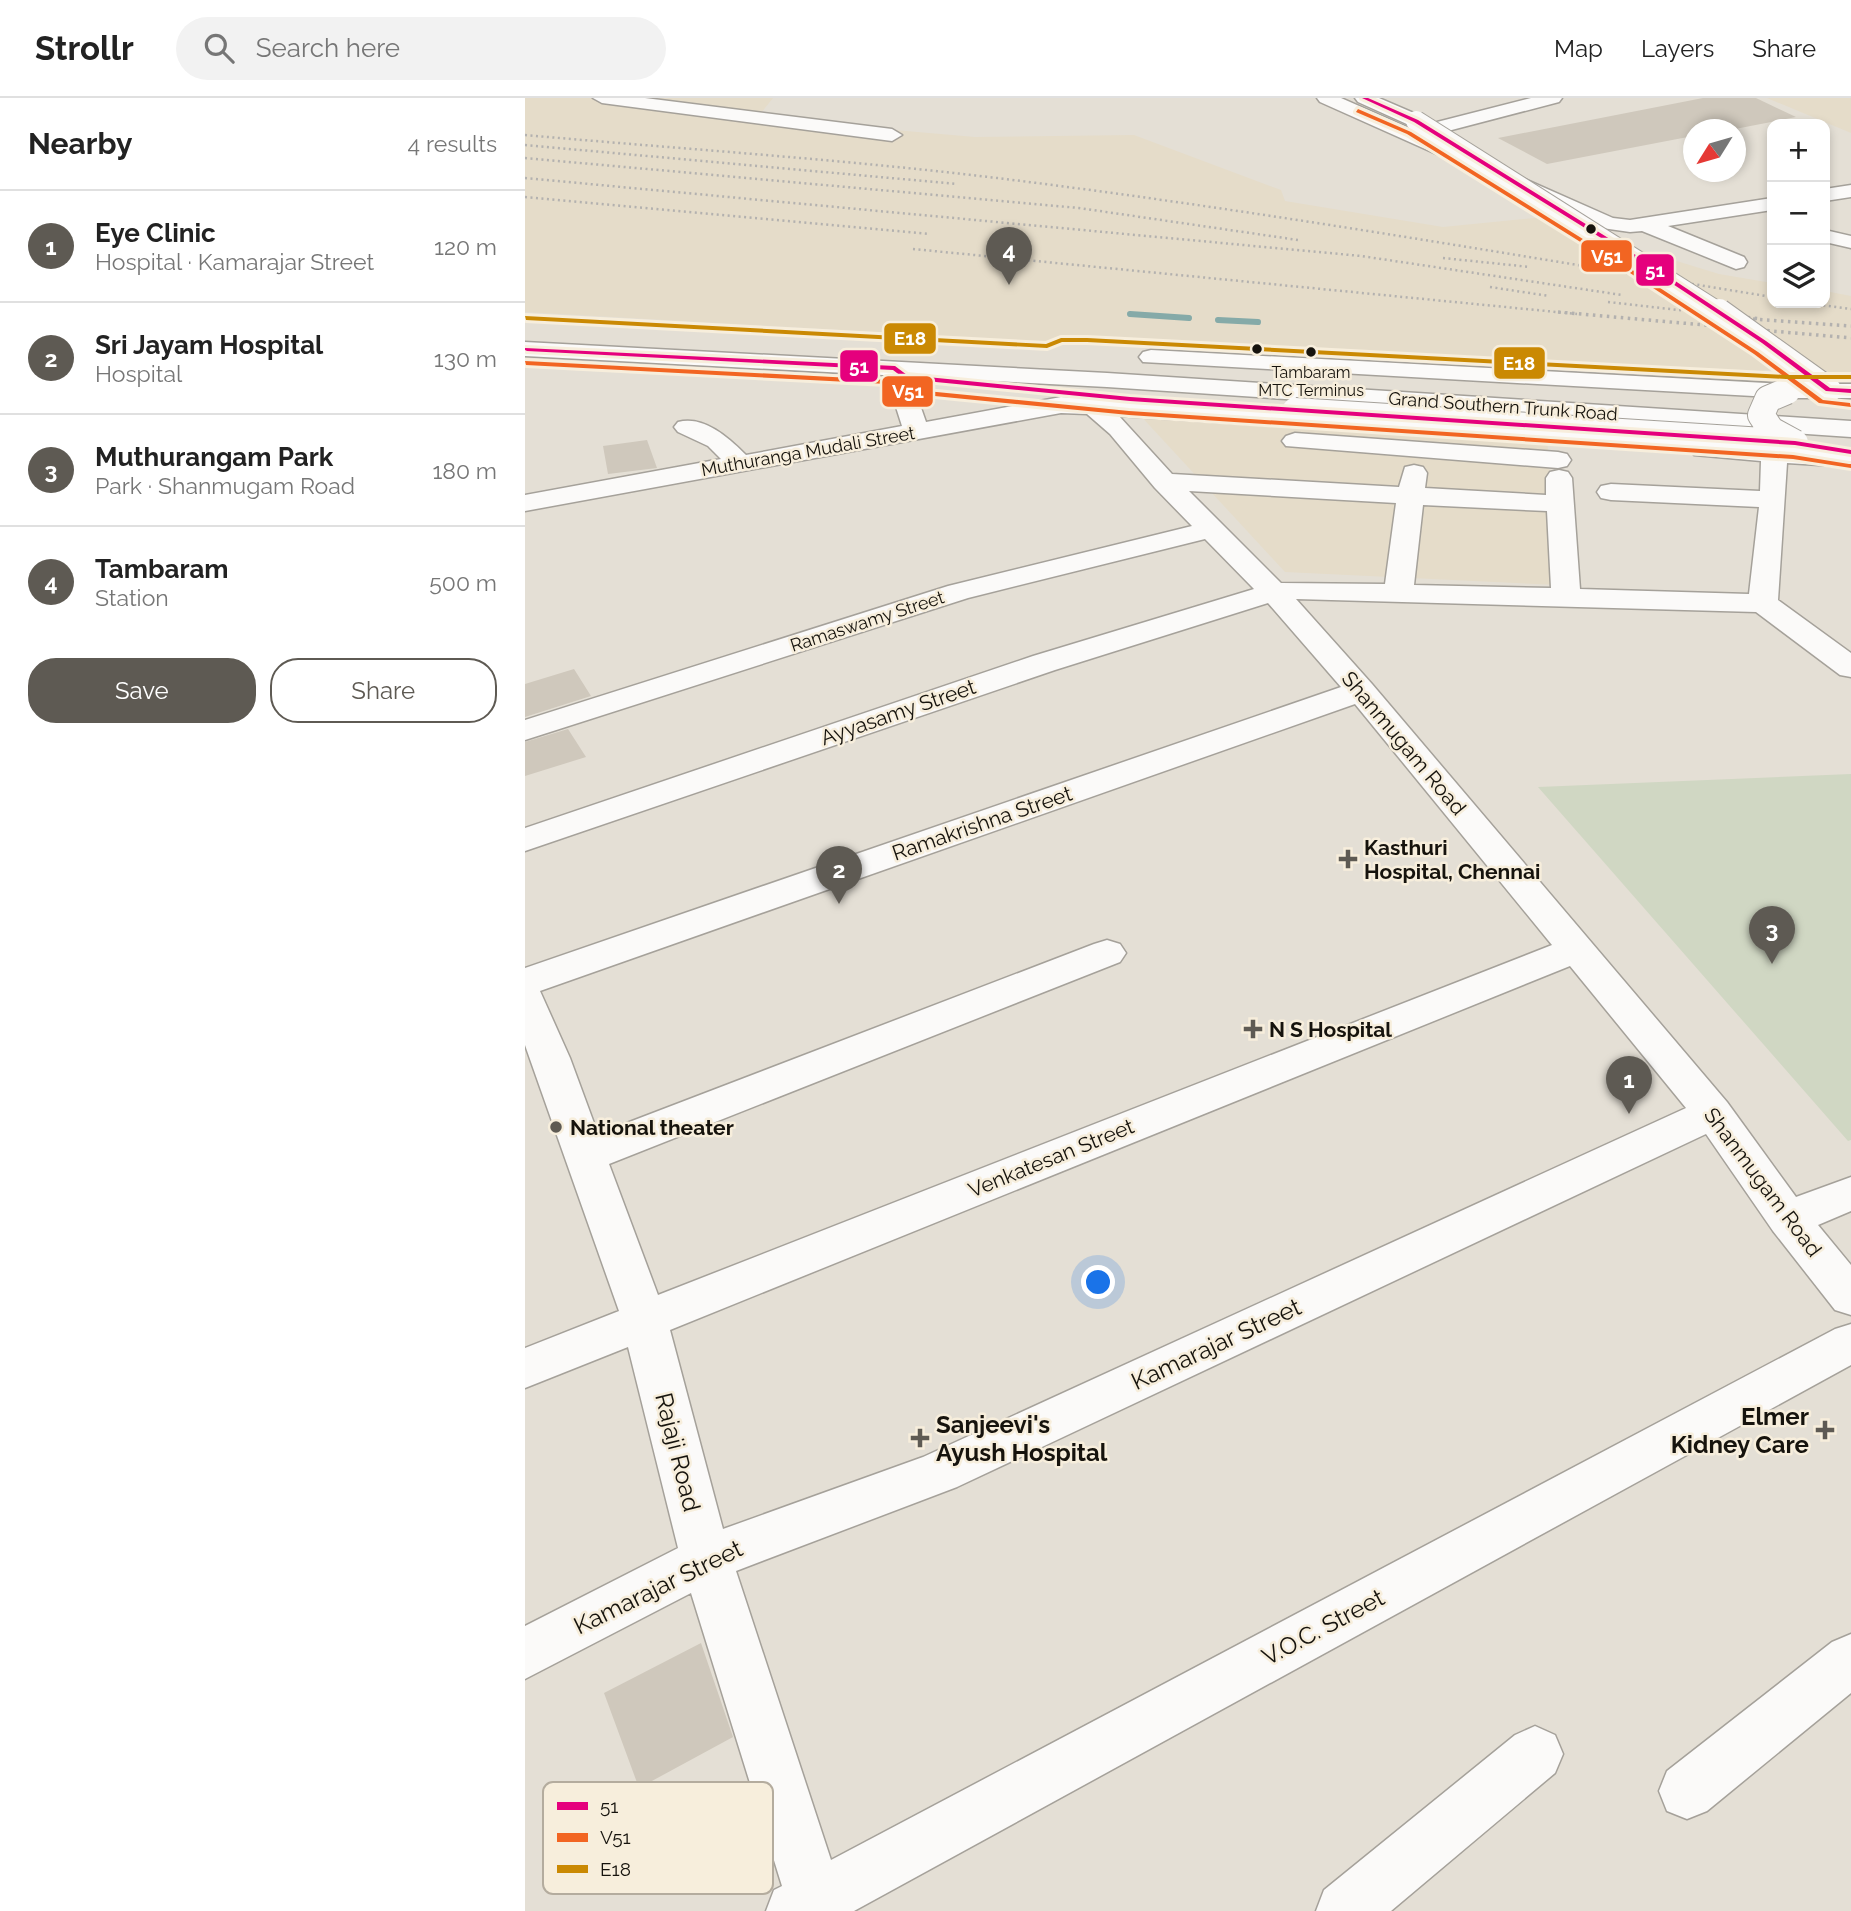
<!DOCTYPE html>
<html lang="en">
<head>
<meta charset="utf-8">
<style>
  body { margin:0; font-family:Raleway,sans-serif; background:#f2f2f2; color:#222 }
  .controls { position:absolute; right:21px; top:21px; display:grid; overflow:hidden; border-radius:14px; box-shadow:0 4px 10px #0003 }
  .controls button { width:63px; height:63px; display:grid; place-items:center; padding:0; border:0; border-bottom:2px solid #e0e0e0; background:#fff; color:#222; font:35px sans-serif }
  .compass { position:absolute; left:1158px; top:21px; width:63px; height:63px; border-radius:50%; background:#fff; box-shadow:0 4px 10px #0003; rotate:233deg }
  .you { position:absolute; left:574px; top:1185px; width:24px; height:24px; margin:-18px; border:5px solid #fff; border-radius:50%; background:#1a73e8; box-shadow:0 0 0 10px #1a73e833 }
  .badge { display:grid; place-items:center; width:46px; height:46px; border-radius:50%; background:#5e5a53; color:#fff; font-size:23px; font-weight:700 }
  .pin { position:absolute; translate:-50% -58px; filter:drop-shadow(0 2px 4px #0008) }
  .pin::after { content:''; position:absolute; top:37px; width:24px; height:21px; background:inherit; clip-path:polygon(0 0,100% 0,50% 100%) }
  .list { margin:0; padding:0; list-style:none }
  h2 { display:flex; justify-content:space-between; align-items:center; height:91px; margin:0; padding:0 28px; font-size:30px }
  h2 small { font-size:23px; font-weight:400; color:#767676 }
  .list li { display:grid; grid-template-columns:46px 1fr auto; gap:21px; align-items:center; box-sizing:border-box; height:112px; padding:0 28px; border-top:2px solid #e0e0e0 }
  .list b { display:block; font-size:26px; white-space:nowrap }
  .list p { margin:0; font-size:23px; white-space:nowrap; color:#767676 }
  .list em { font-size:23px; font-style:normal; color:#767676 }
  .actions { display:flex; gap:14px; padding:21px 28px }
  .actions a { flex:1; padding:16px 0; border:2px solid #5e5a53; border-radius:28px; text-align:center; font-size:24px; color:#5e5a53 }
  .actions .main { background:#5e5a53; color:#fff }
  .icon { flex:none; width:38px; height:38px; fill:none; stroke:currentColor; stroke-width:2; stroke-linecap:round; stroke-linejoin:round }
  .map { position:relative; flex:none; width:1326px; height:1813px; overflow:hidden }
  header { display:flex; align-items:center; gap:42px; box-sizing:border-box; height:98px; padding:0 35px; background:#fff; border-bottom:2px solid #e0e0e0 }
  header strong { font-size:33px }
  nav { display:flex; gap:38px; margin-inline-start:auto; font-size:24px }
  .search { width:490px; height:63px; background:#f2f2f2; display:flex; align-items:center; gap:18px; box-sizing:border-box; padding:0 24px; border-radius:38px; color:#767676; font-size:26px }
  main { display:flex }
  aside { flex:1; background:#fff }
  .map>svg:first-child { display:block }
  .built { fill:#e5dcc9 }
  .green { fill:#d0d7c3 }
  .lines { fill:none; stroke-linecap:round; stroke-linejoin:round }
  .stream { stroke:#85aaa8; stroke-width:6 }
  .building { fill:#cfc8bc }
  .minor-casing { stroke:#a5a19a; stroke-width:3 }
  .major-casing { stroke:#a5a19a; stroke-width:3 }
  .minor { fill:#fbfaf9; fill-rule:evenodd }
  .major { fill:#fbfaf9; fill-rule:evenodd }
  .rail-far1 { stroke:#b3b1af; stroke-width:2.5; stroke-dasharray:2 3.5; stroke-linecap:butt }
  .rail { stroke:#b3b1af; stroke-width:3.5; stroke-dasharray:2.5 4.5; stroke-linecap:butt }
  .major-bridge-far1-casing { stroke:#a5a19a; stroke-width:22; stroke-linecap:butt }
  .major-bridge-casing { stroke:#a5a19a; stroke-width:28; stroke-linecap:butt }
  .major-bridge-far1 { stroke:#fbfaf9; stroke-width:20 }
  .major-bridge { stroke:#fbfaf9; stroke-width:26 }
  .bus-1-casing { stroke:#f7eedc; stroke-width:6 }
  .bus-2-casing { stroke:#f7eedc; stroke-width:6 }
  .bus-3-casing { stroke:#f7eedc; stroke-width:6 }
  .bus-1 { fill:#e5007d; fill-rule:evenodd }
  .bus-2 { fill:#f26522; fill-rule:evenodd }
  .bus-3 { fill:#ca8903; fill-rule:evenodd }
  .bus-dot { fill:#16130d; stroke:#f7eedc; stroke-width:2.5 }
  .poi-dot { fill:#5e5a53; stroke:#f7eedc; stroke-width:2.5 }
  .labels { text-anchor:middle; dominant-baseline:central; stroke-width:5; stroke-linejoin:round; paint-order:stroke }
  .far-bus-label { font-size:16px; fill:#16130d; stroke:#f7eedc }
  .far-street-label { font-size:18px; fill:#16130d; stroke:#f7eedc }
  .street-label { font-size:21px; fill:#16130d; stroke:#f7eedc }
  .poi-label { font-size:21px; font-weight:bold; fill:#16130d; stroke:#f7eedc; text-anchor:start }
  .near-street-label { font-size:24px; fill:#16130d; stroke:#f7eedc }
  .near-poi-label { font-size:24px; font-weight:bold; fill:#16130d; stroke:#f7eedc; text-anchor:end }
  .key { fill:#f7eedc; stroke:#b4ac9e; stroke-width:2 }
  .key-label { font-size:19px; fill:#16130d }
  .line-badge { stroke:#f7eedc; stroke-width:2.5 }
  .badge-label { font-size:19px; text-anchor:middle; font-weight:bold; fill:#fff }
</style>
</head>
<body>
<header>
<strong>Strollr</strong>
<div class="search"><svg class="icon" aria-label="search" viewBox="0 0 24 24"><circle cx="10" cy="10" r="6"/><path d="M15 15l6 6"/></svg>Search here</div>
<nav><a>Map</a><a>Layers</a><a>Share</a></nav>
</header>
<main>
<aside>
<h2>Nearby<small>4 results</small></h2>
<ul class="list">
<li><span class="badge">1</span><div><b>Eye Clinic</b><p>Hospital · Kamarajar Street</p></div><em>120 m</em></li>
<li><span class="badge">2</span><div><b>Sri Jayam Hospital</b><p>Hospital</p></div><em>130 m</em></li>
<li><span class="badge">3</span><div><b>Muthurangam Park</b><p>Park · Shanmugam Road</p></div><em>180 m</em></li>
<li><span class="badge">4</span><div><b>Tambaram</b><p>Station</p></div><em>500 m</em></li>
</ul>
<div class="actions"><a class="main">Save</a><a>Share</a></div>
</aside>
<div class="map">
<svg width="1326" height="1813" viewBox="0 0 1326 1813">
  <rect width="100%" height="100%" fill="#e4dfd5"/>
  <path class="built" d="M0,0H248L232,20L450,39L609,37L756,92L760,103L918,129L1039,117L1079,138L1116,152L1194,176L1247,185V205H1300V193L1326,198V285L1300,272H1240L1217,282L936,258L595,248L0,214Z
    M1242,0H1326V35Z
    M613,315L1022,339L1033,487L760,474Z"/>
  <path class="green" d="M1326,676V1042L1323,1043L1013,689Z"/>
  <g class="lines">
    <path class="stream" d="M605,216L664,220
      M693,222L733,224"/>
  </g>
  <path class="building" d="M1178,0H1231L1271,19L1205,32H1168V38L1022,66L973,40Z
    M122,342L132,370L83,376L78,348Z
    M49,571L66,598L0,619V586Z
    M43,631L61,659L0,678V644Z
    M176,1545L208,1639L114,1690L79,1595Z"/>
  <g class="lines">
    <defs>
      <path id="minor" d="M68,0H120L367,31L377,37L367,43L77,5Z
        M792,0H816L1088,120L1105,122L1247,100V112L1143,128L1219,159L1222,164L1219,169L1211,171L1117,133L1105,134L1077,130L795,4Z
        M1006,0H1037L1034,4L919,34L910,28L912,24Z
        M1326,87V99L1300,103V91Z
        M1300,132L1326,138V150L1300,144Z
        M380,272L389,274L392,279L388,287L401,324L536,299L811,315L820,318L824,323L820,328L811,331L594,318L647,376L874,389L880,369L889,367L898,369L902,375L900,390L1021,397V380L1025,374L1034,372L1043,374L1047,380L1055,491L1224,496L1234,409L1086,402L1076,400L1072,394L1076,388L1086,386L1235,393L1236,363L1169,357L1165,351L1169,345L1178,343L1326,353V369L1262,365L1253,502L1326,555V579L1315,577L1231,514L771,501L847,586L1202,1004L1271,1099L1326,1079V1113L1293,1127L1326,1167V1217L1310,1212L1248,1133L1181,1036L432,1389L211,1473L306,1762L1310,1231L1326,1226V1267L329,1813H241L249,1792L257,1788L166,1495L0,1581V1528L153,1450L103,1249L0,1290V1250L94,1213L0,947V870L816,589L743,505L530,572L0,753V730L508,558L729,491L680,441L443,500L0,642V622L423,488L667,428L630,390L585,336L562,316L536,315L0,413V397L196,361L183,348L153,334L149,329L153,324C179,317 204,340 221,357L377,328L364,287L371,274ZM664,393L871,405L860,486L756,485ZM898,407L1022,413L1026,490L889,487ZM830,606L1027,847L133,1197L84,1066L595,864L601,855L595,846L582,842L569,846L73,1036L45,960L15,893ZM1045,868L1161,1010L398,1359L198,1431L145,1232Z
        M770,335L1033,354L1042,356L1046,362L1042,368L1033,370L761,348L757,343L761,338Z
        M1326,1536V1595L1182,1713L1162,1721L1142,1713L1134,1693L1142,1673L1307,1544Z
        M1010,1628L1030,1637L1038,1656L1030,1675L866,1813H791L799,1792L990,1637Z"/>
      <path id="major" d="M830,0H854L898,19L900,23L891,29L884,27L833,4Z
        M0,244L582,275L1326,323V339L582,289L0,258Z
        M626,252L1262,286H1326V300H1262L618,264L614,259L618,254Z"/>
    </defs>
    <use href="#minor" class="minor-casing"/>
    <use href="#major" class="major-casing"/>
    <use href="#minor" class="minor"/>
    <use href="#major" class="major"/>
    <path class="rail-far1" d="M0,37C157,51 315,61 472,80C732,112 989,157 1247,199
      M0,47L432,86
      M0,60L554,110L773,142
      M0,80L836,158L1097,197
      M0,99L405,136
      M388,151L1052,216
      M918,160L1005,169
      M965,189L1024,198
      M1083,204L1189,216
      M1282,205L1326,211"/>
    <path class="rail" d="M1033,214L1326,240
      M1174,214L1236,221
      M1228,221L1326,228"/>
    <defs>
      <path id="major-bridge-far1" d="M891,23L1196,216"/>
      <path id="major-bridge" d="M1194,214L1303,292
        M1262,293L1243,301L1236,317L1246,332L1270,345
        M770,313L1270,345"/>
    </defs>
    <use href="#major-bridge-far1" class="major-bridge-far1-casing"/>
    <use href="#major-bridge" class="major-bridge-casing"/>
    <use href="#major-bridge-far1" class="major-bridge-far1"/>
    <use href="#major-bridge" class="major-bridge"/>
    <defs>
      <path id="bus-1" d="M837,0H843L893,22L1114,159L1241,243L1305,290L1326,291V295L1301,293L1237,245L1110,161L889,24Z
        M0,250L370,268L382,277L605,299L1270,343L1326,352V356L1270,347L605,303L380,281L368,272L2,253L0,252Z"/>
      <path id="bus-2" d="M833,11L886,34L1106,171L1233,254L1298,302L1325,305L1326,309L1294,305L1229,256L1102,173L882,36L831,14Z
        M0,263L364,282L381,291L604,313L1268,357L1324,366H1326V370L1268,361L604,317L379,295L362,286L1,267Z"/>
      <path id="bus-3" d="M0,218L521,246L536,240H562L1261,277H1326V281H1261L562,244H537L522,250L1,222Z"/>
    </defs>
    <use href="#bus-1" class="bus-1-casing"/>
    <use href="#bus-2" class="bus-2-casing"/>
    <use href="#bus-3" class="bus-3-casing"/>
    <use href="#bus-1" class="bus-1"/>
    <use href="#bus-2" class="bus-2"/>
    <use href="#bus-3" class="bus-3"/>
  </g>
  <g class="bus-dot">
    <circle cx="1066" cy="131" r="6"/>
    <circle cx="732" cy="251" r="6"/>
    <circle cx="786" cy="254" r="6"/>
  </g>
  <g class="poi-dot">
    <path d="M819.5 750.5h7v7h7v7h-7v7h-7v-7h-7v-7h7z"/>
    <path d="M724.5 920.5h7v7h7v7h-7v7h-7v-7h-7v-7h7z"/>
    <circle cx="31" cy="1029" r="7"/>
    <path d="M1296.5 1321.5h7v7h7v7h-7v7h-7v-7h-7v-7h7z"/>
    <path d="M391.5 1329.5h7v7h7v7h-7v7h-7v-7h-7v-7h7z"/>
  </g>
  <g class="labels">
    <g class="far-bus-label">
      <text x="786" y="274">Tambaram<tspan x="786" dy="18">MTC Terminus</tspan></text>
    </g>
    <g class="far-street-label">
      <text transform="translate(978 308) rotate(4)">Grand Southern Trunk Road</text>
      <text transform="translate(283 353) rotate(-10)">Muthuranga Mudali Street</text>
      <text transform="translate(342 523) rotate(-18)">Ramaswamy Street</text>
    </g>
    <g class="street-label">
      <text transform="translate(373 614) rotate(-19)">Ayyasamy Street</text>
      <text transform="translate(879 645) rotate(50)">Shanmugam Road</text>
      <text transform="translate(457 725) rotate(-19)">Ramakrishna Street</text>
      <text transform="translate(526 1060) rotate(-22)">Venkatesan Street</text>
      <text transform="translate(1238 1084) rotate(53)">Shanmugam Road</text>
    </g>
    <g class="poi-label">
      <text x="839" y="749">Kasthuri<tspan x="839" dy="24">Hospital, Chennai</tspan></text>
      <text x="744" y="931">N S Hospital</text>
      <text x="45" y="1029">National theater</text>
    </g>
    <g class="near-street-label">
      <text transform="translate(691 1246) rotate(-25)">Kamarajar Street</text>
      <text transform="translate(153 1354) rotate(76)">Rajaji Road</text>
      <text transform="translate(133 1489) rotate(-26)">Kamarajar Street</text>
      <text transform="translate(798 1529) rotate(-28)">V.O.C. Street</text>
    </g>
    <g class="near-poi-label">
      <text x="1284" y="1318">Elmer<tspan x="1284" dy="28">Kidney Care</tspan></text>
      <text x="411" y="1326" text-anchor="start">Sanjeevi's<tspan x="411" dy="28">Ayush Hospital</tspan></text>
    </g>
  </g>
  <rect x="18" y="1684" width="230" height="112" rx="10" class="key"/>
  <rect x="32" y="1704" width="31" height="8" fill="#e5007d"/>
  <rect x="32" y="1735" width="31" height="9" fill="#f26522"/>
  <rect x="32" y="1767" width="31" height="8" fill="#ca8903"/>
  <g class="key-label">
    <text x="75" y="1715">51</text>
    <text x="75" y="1746">V51</text>
    <text x="75" y="1778">E18</text>
  </g>
  <g class="line-badge">
    <rect x="1055" y="141" width="53" height="34" rx="7" fill="#f26522"/>
    <rect x="1110" y="155" width="40" height="34" rx="7" fill="#e5007d"/>
    <rect x="358" y="224" width="54" height="33" rx="7" fill="#ca8903"/>
    <rect x="968" y="248" width="53" height="34" rx="7" fill="#ca8903"/>
    <rect x="314" y="251" width="40" height="34" rx="7" fill="#e5007d"/>
    <rect x="356" y="277" width="53" height="33" rx="7" fill="#f26522"/>
  </g>
  <g class="badge-label">
    <text x="1082" y="165">V51</text>
    <text x="1130" y="179">51</text>
    <text x="385" y="247">E18</text>
    <text x="994" y="272">E18</text>
    <text x="334" y="275">51</text>
    <text x="383" y="300">V51</text>
  </g>
</svg>
<div class="controls">
<button>+</button>
<button>−</button>
<button><svg class="icon" aria-label="layers" viewBox="0 0 24 24"><path d="M12 4l9 5-9 5-9-5zM3 14l9 5 9-5"/></svg></button>
</div>
<svg class="compass" viewBox="-18 -18 36 36"><path d="M0-13l5 13h-10z" fill="#e53935"/><path d="M0 13l5-13h-10z" fill="#767676"/></svg>
<div class="you"></div>
<div class="pin badge" style="left:1104px;top:1016px">1</div>
<div class="pin badge" style="left:314px;top:806px">2</div>
<div class="pin badge" style="left:1247px;top:866px">3</div>
<div class="pin badge" style="left:484px;top:187px">4</div>
</div>
</main>
</body>
</html>
